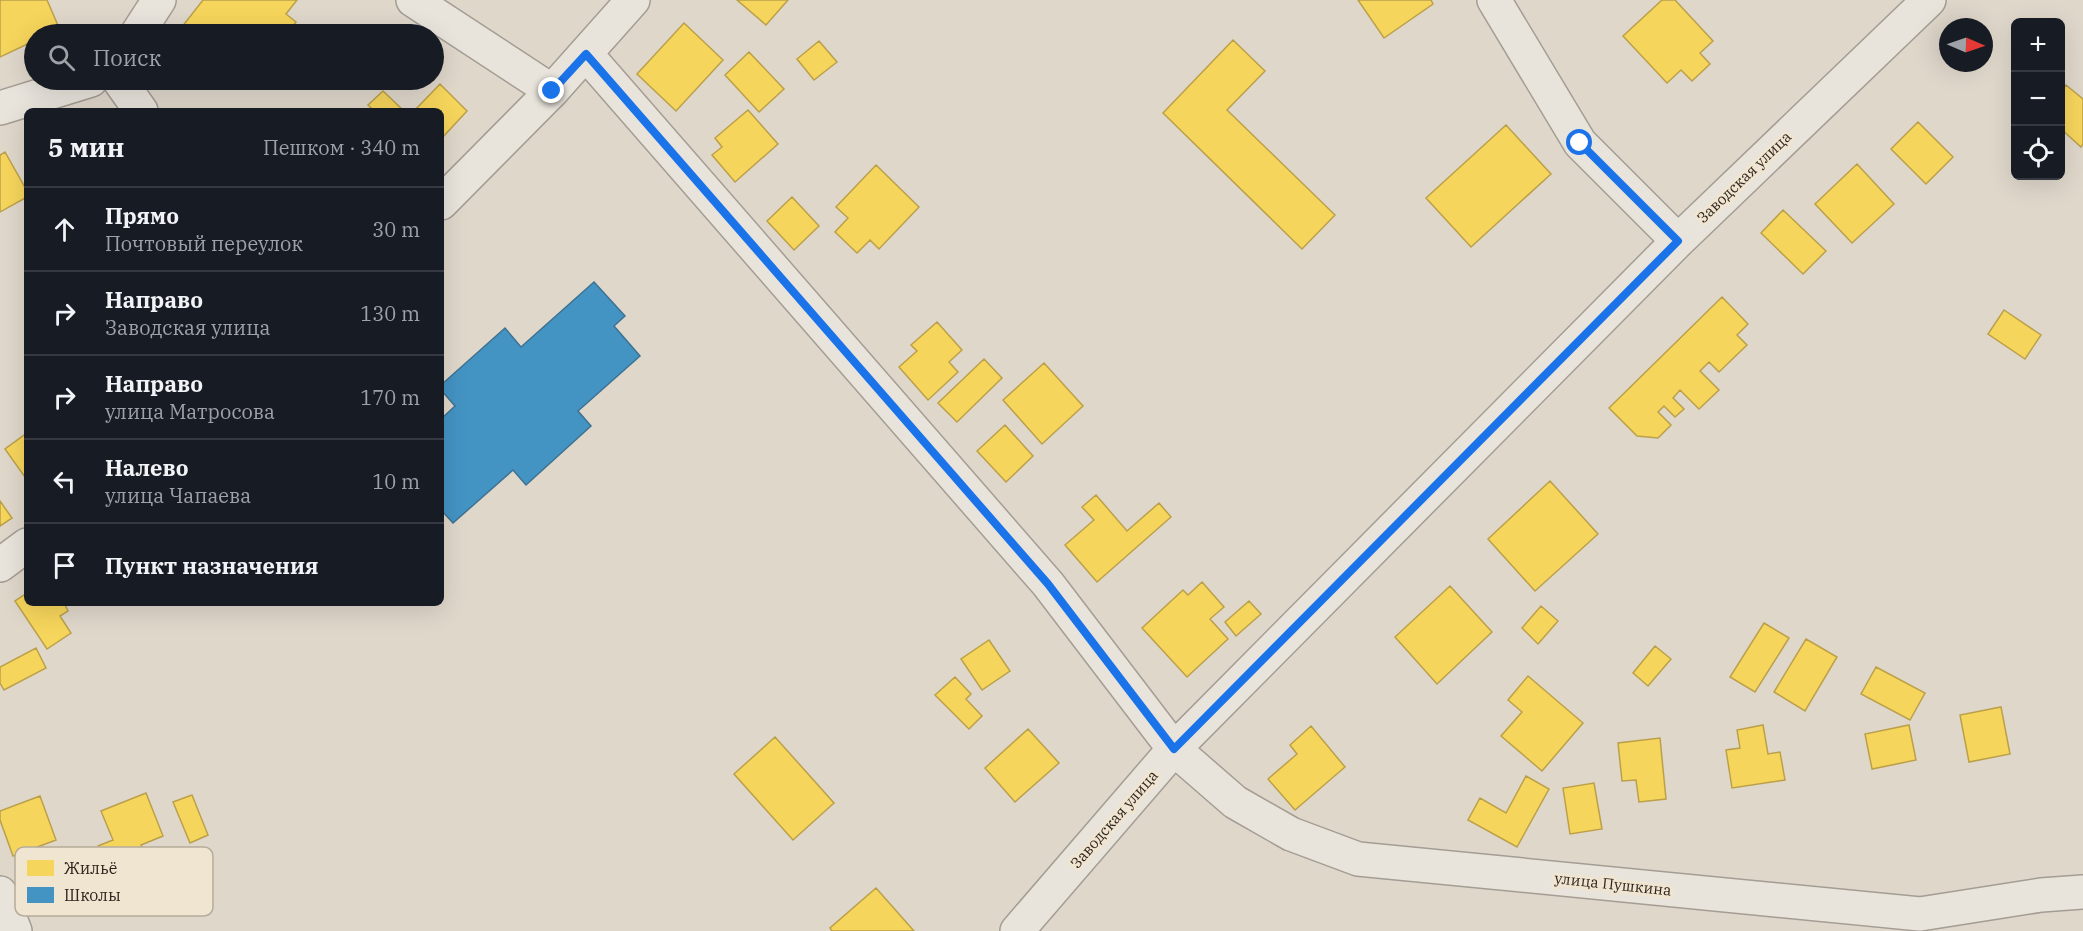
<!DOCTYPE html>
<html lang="ru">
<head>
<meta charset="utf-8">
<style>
  body { margin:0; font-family:"IBM Plex Serif",serif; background:#242831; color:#f1f3f6 }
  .controls { position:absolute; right:18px; top:18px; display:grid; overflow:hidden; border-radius:9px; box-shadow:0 6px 24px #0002 }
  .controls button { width:54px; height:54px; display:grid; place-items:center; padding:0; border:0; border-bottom:2px solid #363941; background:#171b24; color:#f1f3f6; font:30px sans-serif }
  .compass { position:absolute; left:1939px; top:18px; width:54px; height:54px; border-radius:50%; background:#171b24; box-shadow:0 6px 24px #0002; rotate:92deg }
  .stop { position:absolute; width:18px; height:18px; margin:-14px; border:4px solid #1a73e8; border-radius:50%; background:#fff }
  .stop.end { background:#1a73e8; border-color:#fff; box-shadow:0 2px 6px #0008 }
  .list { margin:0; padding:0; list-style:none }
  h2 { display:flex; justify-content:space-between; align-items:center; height:78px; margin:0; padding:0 24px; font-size:26px }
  h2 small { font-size:20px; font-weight:400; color:#9ea1a6 }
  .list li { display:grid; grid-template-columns:39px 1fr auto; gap:18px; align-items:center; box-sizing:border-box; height:84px; padding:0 24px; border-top:2px solid #363941 }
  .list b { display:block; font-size:22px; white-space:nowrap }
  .list p { margin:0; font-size:20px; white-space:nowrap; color:#9ea1a6 }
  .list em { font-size:20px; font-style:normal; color:#9ea1a6 }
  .icon { flex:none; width:33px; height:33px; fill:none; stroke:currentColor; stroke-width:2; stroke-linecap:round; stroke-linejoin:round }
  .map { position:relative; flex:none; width:2083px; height:931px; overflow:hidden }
  .search { position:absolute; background:#171b24; box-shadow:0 6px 24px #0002; left:24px; top:24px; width:420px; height:66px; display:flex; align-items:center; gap:15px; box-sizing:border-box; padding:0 21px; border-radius:33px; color:#9ea1a6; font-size:22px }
  .panel { position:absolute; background:#171b24; box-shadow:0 6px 24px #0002; left:24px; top:108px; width:420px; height:498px; border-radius:9px }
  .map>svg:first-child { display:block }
  .homes { fill:#f6d55c; stroke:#bba049; stroke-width:1.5 }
  .schools { fill:#4393c3; stroke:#3d7292; stroke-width:1.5 }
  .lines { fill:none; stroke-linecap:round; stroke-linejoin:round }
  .minor-casing { stroke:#a49d94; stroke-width:36 }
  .minor { stroke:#e8e3db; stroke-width:33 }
  .route { stroke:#1a73e8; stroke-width:8 }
  .labels { text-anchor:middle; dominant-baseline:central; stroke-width:6; stroke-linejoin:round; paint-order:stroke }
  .street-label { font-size:15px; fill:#30261e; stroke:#f0e5d1 }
  .key { fill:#f0e5d1; stroke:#b6ac9b; stroke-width:1.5 }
  .key-label { font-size:16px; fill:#30261e }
</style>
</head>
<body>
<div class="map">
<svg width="2083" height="931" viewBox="0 0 2083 931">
  <rect width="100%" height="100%" fill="#dfd7ca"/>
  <path class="homes" d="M0,0H47L60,30L50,34H34V41L0,57Z
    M203,0H297L286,14L296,22L286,34H189L181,28Z
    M737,0H788L766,25Z
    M1358,0H1431L1433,4L1384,38Z
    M1662,0H1675L1713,41L1700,53L1710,64L1692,81L1681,70L1667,83L1623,36Z
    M684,23L723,60L676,111L637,74Z
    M1233,40L1265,71L1227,110L1335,215L1302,249L1163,113Z
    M819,41L837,62L814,80L797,59Z
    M749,52L784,89L759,112L725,75Z
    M440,84L467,111L441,139V111H414Z
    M2060,85L2064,88L2066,85L2083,99V144L2081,147L2060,128Z
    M383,91L404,111H374L368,105Z
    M748,110L778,144L735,182L712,155L722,147L715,138Z
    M1918,122L1953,157L1926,184L1891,149Z
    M1506,125L1551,174L1471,247L1426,198Z
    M5,152L27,191V197L0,212V155Z
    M1857,164L1894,204L1852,243L1815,204Z
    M876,165L919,207L879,249L870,240L857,253L835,232L848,218L836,207Z
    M792,197L819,226L794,250L767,221Z
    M1783,210L1826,251L1803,274L1761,233Z
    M1722,297L1748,324L1737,335L1747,345L1719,372L1709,362L1700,371L1719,390L1699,409L1680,390L1673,398L1684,409L1675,417L1664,406L1658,412L1671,425L1658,438L1637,436L1609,408Z
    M2004,310L2041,335L2025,359L1988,334Z
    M937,322L962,350L949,362L958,372L928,400L899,367L917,351L911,345Z
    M984,359L1002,378L957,422L938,403Z
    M1044,363L1083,406L1042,444L1003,400Z
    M1005,425L1033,456L1006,482L977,451Z
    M27,433V480L5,449Z
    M1550,481L1598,534L1535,591L1488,539Z
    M1096,495L1127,531L1159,503L1171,517L1097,582L1065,545L1094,520L1082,507Z
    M0,501L12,518L0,526Z
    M1202,582L1224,607L1210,619L1228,639L1187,677L1142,628L1183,590L1188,595Z
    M1450,586L1492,632L1437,684L1395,637Z
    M27,593V603H64L68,611L60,616L71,633L47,649L15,601Z
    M1249,601L1261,614L1236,636L1225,622Z
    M1541,606L1558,621L1538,644L1522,628Z
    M1764,623L1789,638L1755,692L1730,677Z
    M1806,639L1837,657L1805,711L1774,692Z
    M989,640L1010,671L982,690L961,659Z
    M1655,646L1671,659L1648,686L1633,673Z
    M36,648L46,668L4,690L0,683V667Z
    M1876,667L1925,693L1910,720L1861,694Z
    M1528,676L1583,723L1542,771L1501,736L1522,712L1508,700Z
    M955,677L971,694L966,699L982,716L969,729L935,695Z
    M2001,707L2010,754L1969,762L1960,715Z
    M1763,725L1768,754L1780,752L1785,780L1732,788L1726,750L1740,748L1737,730Z
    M1909,725L1916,760L1872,769L1865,734Z
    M1311,726L1345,767L1295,810L1268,779L1297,754L1290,745Z
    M1028,729L1059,763L1015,802L985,768Z
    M775,737L834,803L793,840L734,774Z
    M1660,738L1666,799L1639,802L1636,780L1622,781L1618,743Z
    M1526,776L1549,789L1517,847L1468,820L1480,798L1506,813Z
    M1594,783L1602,829L1570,834L1563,788Z
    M146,793L163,836L141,845L146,858L109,874L98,846L113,840L101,811Z
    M192,795L208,835L190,843L173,802Z
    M40,796L56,840L13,856L0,820V811Z
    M876,888L914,931H832L830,928Z"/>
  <path class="schools" d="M594,282L625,316L614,326L640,356L578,411L591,426L526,485L513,470L453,523L441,510V419L455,406L441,390V385L505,328L521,347Z"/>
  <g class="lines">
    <defs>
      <path id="minor" d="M413,0L552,91
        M1494,0L1580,143L1678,241
        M137,34L159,0
        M586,54L1048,584L1174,749L1235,802L1291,834L1358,859L1920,914L2041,895L2083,892
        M119,80L141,111
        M0,108L91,80
        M441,203L552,91L633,0
        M0,565L27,545
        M0,893L15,931
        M1017,931L1174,749L1678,241L1929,0"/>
    </defs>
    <use href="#minor" class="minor-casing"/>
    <use href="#minor" class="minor"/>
  </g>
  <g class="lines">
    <path class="route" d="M552,91L586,54L1048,584L1174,749L1678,241L1580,143"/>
  </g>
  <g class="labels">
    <g class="street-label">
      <text transform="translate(1744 177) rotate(-44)">Заводская улица</text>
      <text transform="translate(1114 819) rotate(-49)">Заводская улица</text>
      <text transform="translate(1613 884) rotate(6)">улица Пушкина</text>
    </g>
  </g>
  <rect x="15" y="847" width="198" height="69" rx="9" class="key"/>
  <rect x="27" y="860" width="27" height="16" fill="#f6d55c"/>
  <rect x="27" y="887" width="27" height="16" fill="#4393c3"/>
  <g class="key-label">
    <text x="64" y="874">Жильё</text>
    <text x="64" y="901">Школы</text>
  </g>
</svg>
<div class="controls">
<button>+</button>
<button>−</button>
<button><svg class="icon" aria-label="locate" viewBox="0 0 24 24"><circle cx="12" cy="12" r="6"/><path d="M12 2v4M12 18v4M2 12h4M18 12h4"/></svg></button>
</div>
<svg class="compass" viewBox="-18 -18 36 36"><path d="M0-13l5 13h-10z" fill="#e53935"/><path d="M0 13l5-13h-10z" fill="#9ea1a6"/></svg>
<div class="stop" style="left:1580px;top:143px"></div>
<div class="stop end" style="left:552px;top:91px"></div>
<div class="search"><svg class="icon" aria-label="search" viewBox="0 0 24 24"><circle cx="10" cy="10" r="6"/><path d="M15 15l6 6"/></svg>Поиск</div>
<section class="panel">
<h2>5 мин<small>Пешком · 340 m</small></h2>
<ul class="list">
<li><svg class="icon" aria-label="ahead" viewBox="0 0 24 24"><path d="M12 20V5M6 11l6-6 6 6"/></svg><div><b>Прямо</b><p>Почтовый переулок</p></div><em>30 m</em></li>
<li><svg class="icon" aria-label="right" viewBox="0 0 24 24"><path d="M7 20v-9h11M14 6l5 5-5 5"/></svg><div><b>Направо</b><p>Заводская улица</p></div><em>130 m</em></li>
<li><svg class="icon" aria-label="right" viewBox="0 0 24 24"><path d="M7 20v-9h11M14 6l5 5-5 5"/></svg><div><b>Направо</b><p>улица Матросова</p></div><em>170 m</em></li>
<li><svg class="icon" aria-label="left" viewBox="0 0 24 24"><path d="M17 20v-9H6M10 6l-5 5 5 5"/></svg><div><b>Налево</b><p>улица Чапаева</p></div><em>10 m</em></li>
<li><svg class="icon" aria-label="arrive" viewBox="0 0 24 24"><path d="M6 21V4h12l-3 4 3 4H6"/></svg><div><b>Пункт назначения</b></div></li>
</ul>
</section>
</div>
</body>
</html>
